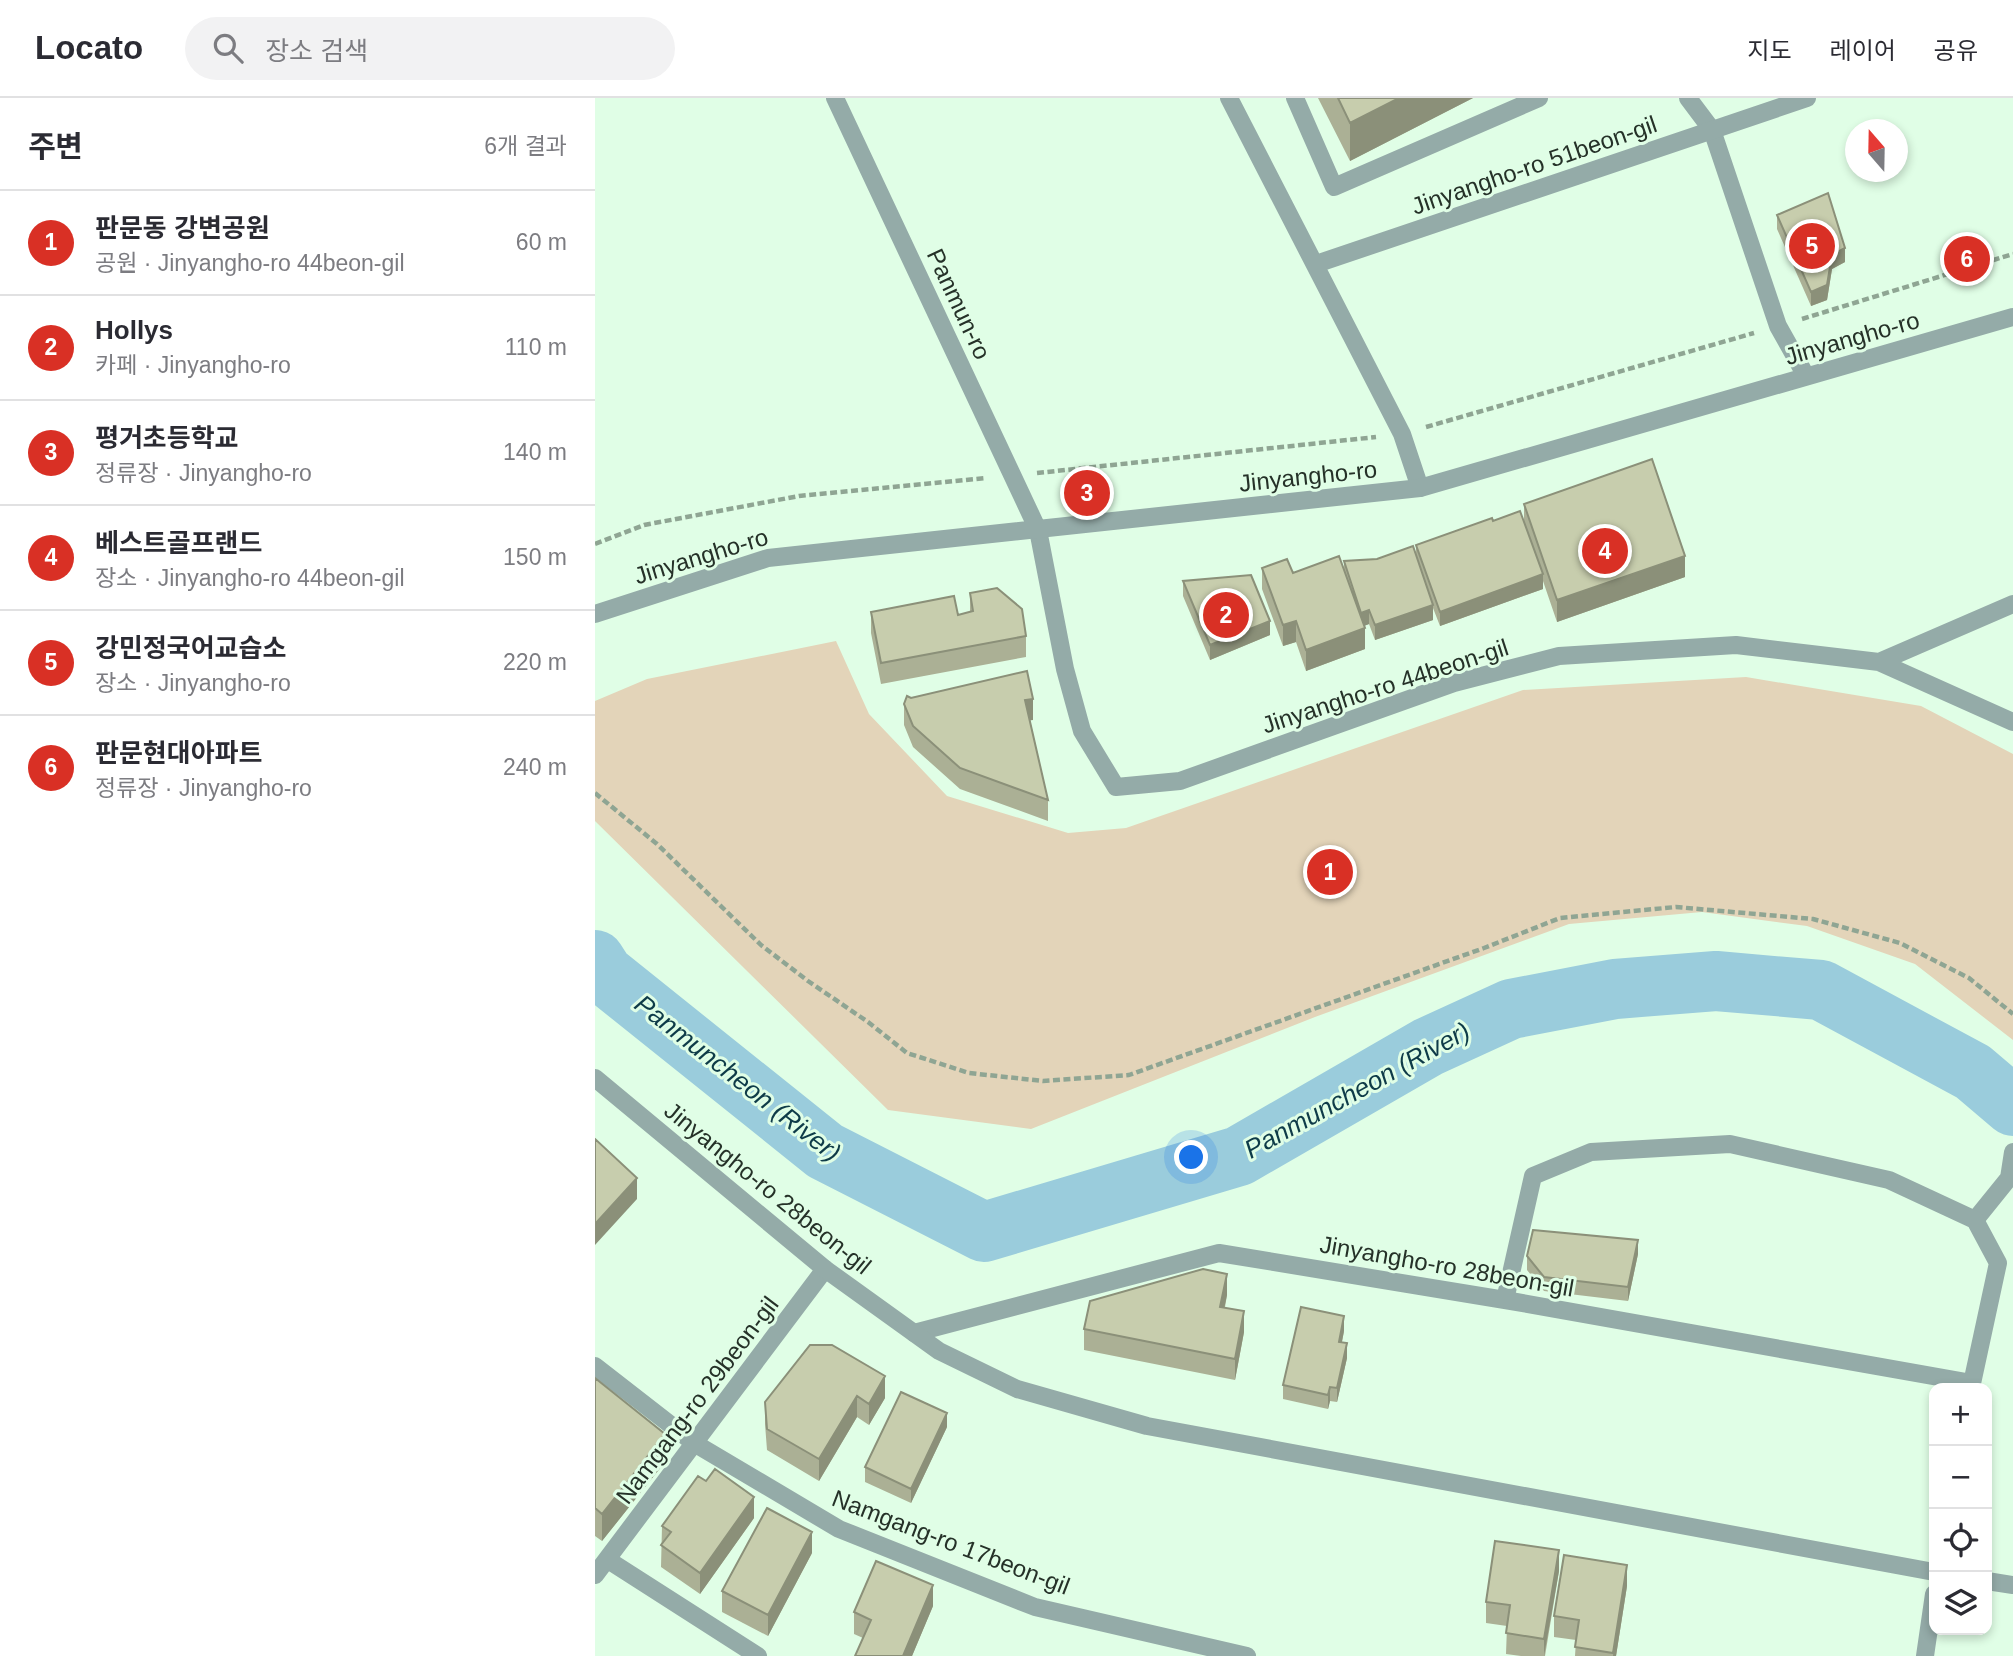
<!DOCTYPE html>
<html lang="ko">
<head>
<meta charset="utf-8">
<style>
  body { margin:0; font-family:Helvetica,"Noto Sans KR",sans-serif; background:#f2f2f3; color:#2b2b33 }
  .controls { position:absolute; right:21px; bottom:21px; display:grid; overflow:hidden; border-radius:14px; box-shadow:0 4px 10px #0003 }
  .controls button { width:63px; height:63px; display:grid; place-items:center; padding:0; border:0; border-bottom:2px solid #e1e1e2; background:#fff; color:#2b2b33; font:35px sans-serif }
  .compass { position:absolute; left:1250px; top:21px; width:63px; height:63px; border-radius:50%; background:#fff; box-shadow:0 4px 10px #0003; rotate:340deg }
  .you { position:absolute; left:597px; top:1060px; width:24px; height:24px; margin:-18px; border:5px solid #fff; border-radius:50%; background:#1a73e8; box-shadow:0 0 0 10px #1a73e833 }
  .badge { display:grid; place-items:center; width:46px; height:46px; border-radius:50%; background:#d93025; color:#fff; font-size:23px; font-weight:700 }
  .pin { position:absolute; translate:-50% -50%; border:4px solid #fff; box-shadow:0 2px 7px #0006 }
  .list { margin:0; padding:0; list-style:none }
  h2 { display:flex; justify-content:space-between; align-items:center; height:91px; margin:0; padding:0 28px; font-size:30px }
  h2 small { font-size:23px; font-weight:400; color:#7c7c81 }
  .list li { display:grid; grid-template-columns:46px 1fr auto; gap:21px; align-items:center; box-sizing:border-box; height:105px; padding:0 28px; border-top:2px solid #e1e1e2 }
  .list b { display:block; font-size:26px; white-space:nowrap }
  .list p { margin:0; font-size:23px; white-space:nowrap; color:#7c7c81 }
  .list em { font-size:23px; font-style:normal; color:#7c7c81 }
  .icon { flex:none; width:38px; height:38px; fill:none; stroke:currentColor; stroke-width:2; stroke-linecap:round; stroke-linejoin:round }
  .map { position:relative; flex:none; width:1418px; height:1558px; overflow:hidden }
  header { display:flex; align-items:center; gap:42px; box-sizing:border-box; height:98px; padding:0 35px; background:#fff; border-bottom:2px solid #e1e1e2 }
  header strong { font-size:33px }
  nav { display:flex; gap:38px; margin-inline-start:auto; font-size:24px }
  .search { width:490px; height:63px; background:#f2f2f3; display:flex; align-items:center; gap:18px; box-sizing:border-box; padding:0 24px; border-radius:38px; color:#7c7c81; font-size:26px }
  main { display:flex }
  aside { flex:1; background:#fff }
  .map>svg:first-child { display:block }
  .green { fill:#e3d4b9 }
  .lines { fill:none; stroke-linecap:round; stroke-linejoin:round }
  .river { stroke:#9accdc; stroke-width:60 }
  .path { stroke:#8fa593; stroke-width:4.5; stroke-dasharray:7 3.5; stroke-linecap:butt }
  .service { stroke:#94aba8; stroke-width:18 }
  .pedestrian { stroke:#94aba8; stroke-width:18 }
  .minor { stroke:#94aba8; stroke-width:18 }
  .tertiary { stroke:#94aba8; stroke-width:18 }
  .wall { fill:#abb095 }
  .shaded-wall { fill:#8b9079 }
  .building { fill:#c7cdad; stroke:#8b9079; stroke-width:2 }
  .labels { text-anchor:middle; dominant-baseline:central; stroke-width:6; stroke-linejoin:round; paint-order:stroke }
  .street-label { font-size:24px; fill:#253128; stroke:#e0fee6 }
  .water-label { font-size:26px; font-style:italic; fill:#0e3b48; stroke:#e0fee6 }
</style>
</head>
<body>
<header>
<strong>Locato</strong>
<div class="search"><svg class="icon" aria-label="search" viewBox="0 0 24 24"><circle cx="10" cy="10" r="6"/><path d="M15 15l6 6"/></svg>장소 검색</div>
<nav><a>지도</a><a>레이어</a><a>공유</a></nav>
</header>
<main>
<aside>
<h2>주변<small>6개 결과</small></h2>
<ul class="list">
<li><span class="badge">1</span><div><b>판문동 강변공원</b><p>공원 · Jinyangho-ro 44beon-gil</p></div><em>60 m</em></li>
<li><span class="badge">2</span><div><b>Hollys</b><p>카페 · Jinyangho-ro</p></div><em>110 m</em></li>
<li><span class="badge">3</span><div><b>평거초등학교</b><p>정류장 · Jinyangho-ro</p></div><em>140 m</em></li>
<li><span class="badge">4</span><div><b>베스트골프랜드</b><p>장소 · Jinyangho-ro 44beon-gil</p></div><em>150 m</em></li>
<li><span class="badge">5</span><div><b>강민정국어교습소</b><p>장소 · Jinyangho-ro</p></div><em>220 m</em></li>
<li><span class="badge">6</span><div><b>판문현대아파트</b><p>정류장 · Jinyangho-ro</p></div><em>240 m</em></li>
</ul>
</aside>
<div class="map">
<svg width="1418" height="1558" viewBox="0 0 1418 1558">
  <rect width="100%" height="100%" fill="#e0fee6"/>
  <path class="green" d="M241,543L274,616L352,698L473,735L531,730L928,592L1151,579L1326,608L1418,656V942L1320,866L1212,828L1107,814L974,826L720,919L436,1031L293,1012L0,723V603L52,581Z"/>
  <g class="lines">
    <path class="river" d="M0,862L9,876L230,1053L389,1134L644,1058L833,949L916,911L1020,891L1121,883L1226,892L1378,974L1418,1008"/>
    <path class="path" d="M1207,221L1418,156
      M831,329L1159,235
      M442,375L781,339
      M0,446L49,427L204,398L391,380
      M0,695L62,746L166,847L213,883L273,924L312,955L374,975L448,983L534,977L889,850L965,820L1081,809L1218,821L1305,845L1374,880L1418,916"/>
    <path class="service" d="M700,0L739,89L944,0
      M1093,0L1117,32L1183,228L1211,278"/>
    <path class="pedestrian" d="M1380,1122L1414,1080L1418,1054"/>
    <path class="minor" d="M634,0L807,336L825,390
      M721,166L1212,0
      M443,432L470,571L487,633L521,689L585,683L859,585L964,558L1141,547L1284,564L1418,624
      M1284,564L1418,506
      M910,1202L938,1078L996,1054L1135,1046L1294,1082L1380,1122L1403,1165L1376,1290
      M319,1235L624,1155L910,1202L1377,1285
      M0,1268L99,1345L244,1431L440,1509L652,1558
      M13,1462L163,1558
      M0,1477L230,1171
      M1330,1558L1339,1496"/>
    <path class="tertiary" d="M240,0L443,432
      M0,516L173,460L825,390L1418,219
      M0,980L230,1171L344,1253L422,1291L552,1328L1339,1474
      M1392,1483L1418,1487"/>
  </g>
  <path class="wall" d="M723,0H878L755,63Z
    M1182,117L1250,164L1237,171L1232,202L1216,208L1182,131Z
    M929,406L1090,479L962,524L948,483V491L845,528L838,510V522L780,542L774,526L769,528L770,551L711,573L701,544L688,548L667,491V470L698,475L749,471V463L782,461L821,457V447L898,423H929Z
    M588,483L675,537L615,562L588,498Z
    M375,495L431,538V559L286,586L276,535V514L363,517L375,514Z
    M316,600L438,622H435L453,702V723L365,691L318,649L309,627V606Z
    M1043,1156L1033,1203L949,1193L932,1172V1158Z
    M632,1197L630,1209L649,1234L640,1282L489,1252V1231Z
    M749,1233L747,1244L752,1260L742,1304L735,1303L733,1311L688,1301V1287Z
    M215,1247L290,1300L274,1327L262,1319L224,1383L172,1352L170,1326V1304Z
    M0,1280L70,1364L7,1443L0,1438Z
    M352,1329L316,1405L270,1384V1369Z
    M159,1420L105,1496L66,1469L67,1428Z
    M217,1455L173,1538L127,1514V1493Z
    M964,1473L950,1558H926L911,1556L912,1528L891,1525V1504Z
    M1032,1488L1021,1558H980L981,1542L959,1539V1518Z
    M338,1508L317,1558H260L268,1540L259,1536V1514Z"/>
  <path class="shaded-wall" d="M804,0H878L755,63V25Z
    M1250,150V164L1237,171L1232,202L1216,208V194L1237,157Z
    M1090,458V479L962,524V502Z
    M948,476V491L845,528V514Z
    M838,507V522L780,542V527Z
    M774,512V526L766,529V515Z
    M675,523V537L615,562V547Z
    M701,523V544L688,548V527Z
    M770,530V551L711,573V552Z
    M438,601V622L430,623V602Z
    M42,1080V1101L0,1147V1126Z
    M1043,1142V1156L1033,1203V1189Z
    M632,1176V1197L625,1230V1209Z
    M649,1213V1234L640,1282V1261Z
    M749,1218V1233L744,1258V1244Z
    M752,1245V1260L742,1304V1290Z
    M290,1278V1300L274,1327V1306Z
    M735,1289V1303L733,1311V1297Z
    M262,1298V1319L224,1383V1361Z
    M352,1315V1329L316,1405V1391Z
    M70,1336V1364L7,1443V1416Z
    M159,1399V1420L105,1496V1475Z
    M217,1434V1455L173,1538V1517Z
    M964,1452V1473L949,1558V1541Z
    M1032,1467V1488L1021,1558H1018Z
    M338,1487V1508L317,1558H308Z"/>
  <path class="building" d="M743,0H804L755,25Z
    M1233,95L1250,150L1237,157L1232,187L1216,194L1182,117Z
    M1057,361L1090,458L962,502L929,406Z
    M925,413L948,476L845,514L821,447L897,420L898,423Z
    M818,448L838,507L780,527L774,512L766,515L749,463L782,461Z
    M744,458L770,530L711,552L701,523L688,527L667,470L692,461L698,475Z
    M656,477L675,523L615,547L588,483Z
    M402,490L427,511L431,538L286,565L276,514L359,498L363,517L378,513L375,495Z
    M432,573L438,601L430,602L453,702L365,670L318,628L309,606L312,598L316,600Z
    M0,1041L42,1080L0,1126Z
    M938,1132L1043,1142L1033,1189L949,1179L932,1158Z
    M608,1171L632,1176L625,1209L649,1213L640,1261L489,1231L495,1203Z
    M706,1209L749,1218L744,1244L752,1245L742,1290L735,1289L733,1297L688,1287Z
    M215,1247H237L290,1278L274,1306L262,1298L224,1361L172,1331L170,1304Z
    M0,1280L70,1336L7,1416L0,1410Z
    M306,1294L352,1315L316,1391L270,1369Z
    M120,1371L159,1399L105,1475L66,1447L76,1434L67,1428L103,1378L111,1383Z
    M172,1410L217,1434L173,1517L127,1493Z
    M900,1443L964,1452L949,1541L911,1535L915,1507L891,1504Z
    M969,1457L1032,1467L1018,1555L980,1549L984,1522L959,1518Z
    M281,1463L338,1487L308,1558H260L276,1522L259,1514Z"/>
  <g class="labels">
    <g class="street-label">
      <text transform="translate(939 67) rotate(-19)">Jinyangho-ro 51beon-gil</text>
      <text transform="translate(364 206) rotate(65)">Panmun-ro</text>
      <text transform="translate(1257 240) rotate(-16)">Jinyangho-ro</text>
      <text transform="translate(713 378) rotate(-6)">Jinyangho-ro</text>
      <text transform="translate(106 458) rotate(-17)">Jinyangho-ro</text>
      <text transform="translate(790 588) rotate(-18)">Jinyangho-ro 44beon-gil</text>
      <text transform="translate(173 1090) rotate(39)">Jinyangho-ro 28beon-gil</text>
      <text transform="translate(852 1168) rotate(10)">Jinyangho-ro 28beon-gil</text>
      <text transform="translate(102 1302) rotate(-53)">Namgang-ro 29beon-gil</text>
      <text transform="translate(356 1444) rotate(21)">Namgang-ro 17beon-gil</text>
    </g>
    <g class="water-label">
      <text transform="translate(143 980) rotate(38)">Panmuncheon (River)</text>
      <text transform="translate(762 992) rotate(-29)">Panmuncheon (River)</text>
    </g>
  </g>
</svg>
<div class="controls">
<button>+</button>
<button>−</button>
<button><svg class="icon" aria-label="locate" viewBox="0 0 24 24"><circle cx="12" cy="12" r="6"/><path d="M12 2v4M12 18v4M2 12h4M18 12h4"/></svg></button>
<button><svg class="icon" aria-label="layers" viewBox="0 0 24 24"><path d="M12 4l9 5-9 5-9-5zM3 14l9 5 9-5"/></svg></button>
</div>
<svg class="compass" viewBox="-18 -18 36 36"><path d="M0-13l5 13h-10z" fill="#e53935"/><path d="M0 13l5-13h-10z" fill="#7c7c81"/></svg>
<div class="you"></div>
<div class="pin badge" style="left:735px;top:774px">1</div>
<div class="pin badge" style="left:631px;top:517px">2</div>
<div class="pin badge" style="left:492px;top:395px">3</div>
<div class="pin badge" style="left:1010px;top:453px">4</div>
<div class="pin badge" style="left:1217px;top:148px">5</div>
<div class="pin badge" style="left:1372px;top:161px">6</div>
</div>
</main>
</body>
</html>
